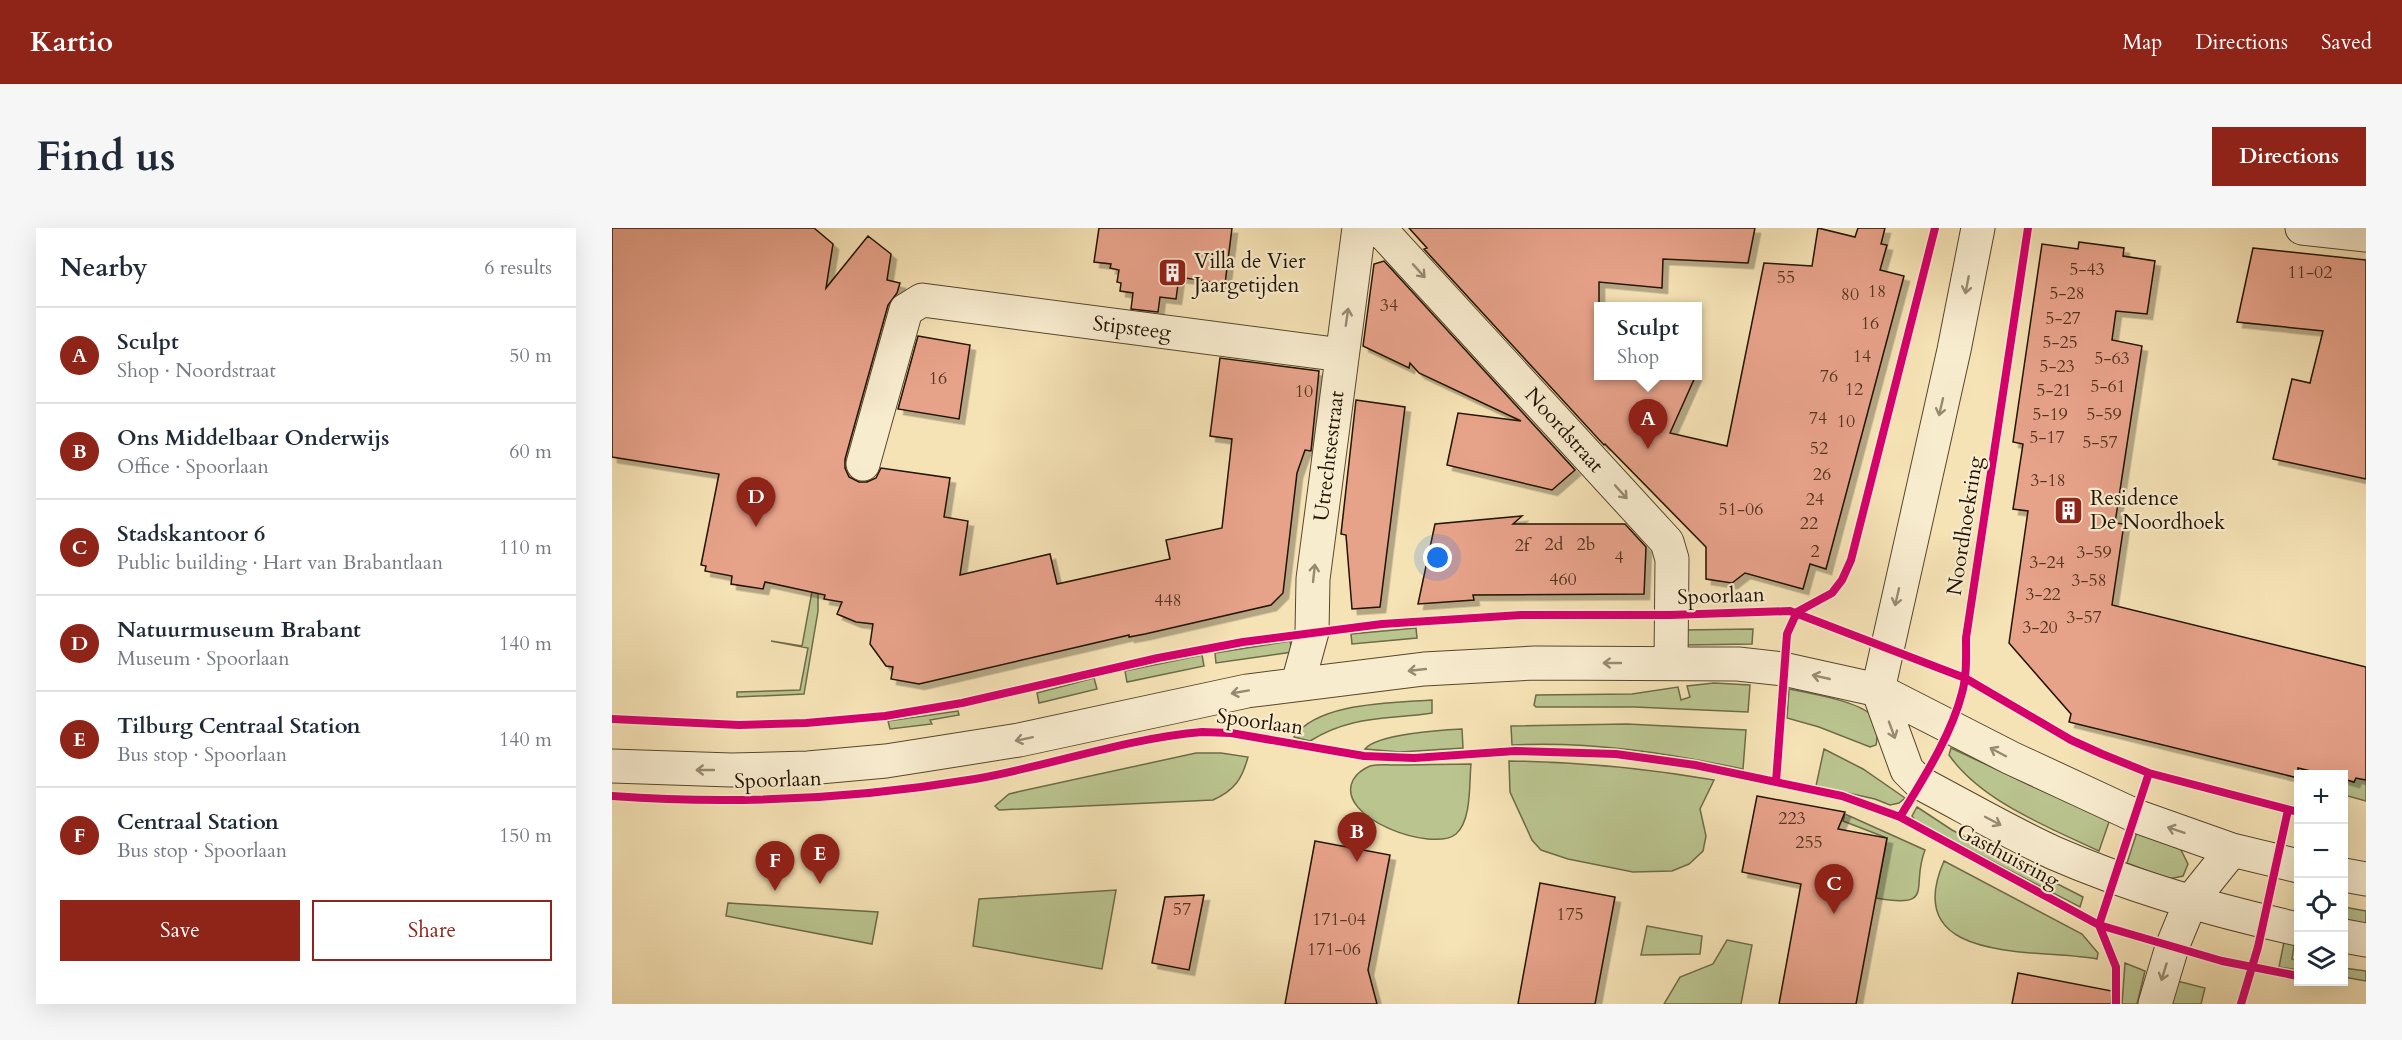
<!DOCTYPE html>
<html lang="en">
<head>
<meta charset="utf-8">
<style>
  body { margin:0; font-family:Cardo,serif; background:#f6f6f7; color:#1f2937 }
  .controls { position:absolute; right:18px; bottom:18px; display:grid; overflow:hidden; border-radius:0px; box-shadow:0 6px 24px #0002 }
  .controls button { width:54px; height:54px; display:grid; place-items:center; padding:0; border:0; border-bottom:2px solid #e0e1e3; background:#fff; color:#1f2937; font:30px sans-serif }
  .you { position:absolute; left:826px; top:330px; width:21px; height:21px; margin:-15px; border:4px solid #fff; border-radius:50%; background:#1a73e8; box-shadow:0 0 0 9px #1a73e833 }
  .badge { display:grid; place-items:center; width:39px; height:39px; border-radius:50%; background:#8f2418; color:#fff; font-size:20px; font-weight:700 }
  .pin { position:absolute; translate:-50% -50px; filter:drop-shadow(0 2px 3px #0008) }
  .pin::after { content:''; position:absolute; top:32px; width:21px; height:18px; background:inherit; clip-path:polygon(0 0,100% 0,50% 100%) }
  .popup { position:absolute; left:982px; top:74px; width:108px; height:78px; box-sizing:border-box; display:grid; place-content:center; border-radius:0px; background:#fff; filter:drop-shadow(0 2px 4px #0005); font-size:20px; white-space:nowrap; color:#747a83 }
  .popup b { font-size:22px; color:#1f2937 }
  .popup::after { content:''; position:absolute; left:50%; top:100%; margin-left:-12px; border:12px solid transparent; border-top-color:#fff }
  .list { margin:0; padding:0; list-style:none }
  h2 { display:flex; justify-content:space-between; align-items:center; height:78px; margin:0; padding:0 24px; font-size:26px }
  h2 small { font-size:20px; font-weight:400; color:#747a83 }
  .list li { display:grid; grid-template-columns:39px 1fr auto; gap:18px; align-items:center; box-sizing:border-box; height:96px; padding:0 24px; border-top:2px solid #e0e1e3 }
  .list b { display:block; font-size:22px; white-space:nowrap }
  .list p { margin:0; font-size:20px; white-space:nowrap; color:#747a83 }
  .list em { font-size:20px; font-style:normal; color:#747a83 }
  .actions { display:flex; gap:12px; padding:18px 24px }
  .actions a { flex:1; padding:14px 0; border:2px solid #8f2418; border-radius:0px; text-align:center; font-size:21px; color:#8f2418 }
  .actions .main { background:#8f2418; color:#fff }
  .icon { flex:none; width:33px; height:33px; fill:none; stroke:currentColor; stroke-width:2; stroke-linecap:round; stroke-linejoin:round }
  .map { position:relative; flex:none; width:1754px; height:776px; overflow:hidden; border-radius:0px }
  header { display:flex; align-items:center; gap:36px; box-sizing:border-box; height:84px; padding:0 30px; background:#8f2418; color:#fff }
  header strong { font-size:28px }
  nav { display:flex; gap:33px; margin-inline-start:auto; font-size:21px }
  .intro { display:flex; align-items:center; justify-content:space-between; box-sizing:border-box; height:144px; padding:0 36px }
  h1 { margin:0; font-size:42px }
  .button { padding:15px 27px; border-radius:0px; background:#8f2418; color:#fff; font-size:21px; font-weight:700 }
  main { display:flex; gap:36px; padding:0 36px }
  aside { flex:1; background:#fff; border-radius:0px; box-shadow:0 6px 24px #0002 }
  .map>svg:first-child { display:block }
  .green { fill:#bac48f; stroke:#6e6b48; stroke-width:1.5 }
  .building { fill:#e7a28a; stroke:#221200; stroke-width:1.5; filter:url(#shadow) }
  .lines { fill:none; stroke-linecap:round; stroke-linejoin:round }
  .minor-casing { stroke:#57462d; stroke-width:35 }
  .minor { stroke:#f8eccf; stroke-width:33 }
  .cycleway-casing { stroke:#f8eccf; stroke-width:11 }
  .cycleway { stroke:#d6006c; stroke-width:8 }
  .oneway { stroke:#988a72 }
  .labels { text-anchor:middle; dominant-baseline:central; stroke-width:4.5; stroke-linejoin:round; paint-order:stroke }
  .number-label { font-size:18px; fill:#533622 }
  .poi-label { font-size:21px; fill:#221200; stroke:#f8eccf; text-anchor:start }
  .street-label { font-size:21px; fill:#221200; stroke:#f8eccf }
</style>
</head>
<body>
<header>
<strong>Kartio</strong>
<nav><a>Map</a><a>Directions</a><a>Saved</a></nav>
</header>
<div class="intro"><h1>Find us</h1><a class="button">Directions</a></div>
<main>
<aside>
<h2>Nearby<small>6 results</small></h2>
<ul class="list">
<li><span class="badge">A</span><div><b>Sculpt</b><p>Shop · Noordstraat</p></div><em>50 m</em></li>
<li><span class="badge">B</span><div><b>Ons Middelbaar Onderwijs</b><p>Office · Spoorlaan</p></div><em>60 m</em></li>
<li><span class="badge">C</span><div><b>Stadskantoor 6</b><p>Public building · Hart van Brabantlaan</p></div><em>110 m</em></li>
<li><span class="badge">D</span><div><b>Natuurmuseum Brabant</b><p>Museum · Spoorlaan</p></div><em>140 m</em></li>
<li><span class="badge">E</span><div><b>Tilburg Centraal Station</b><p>Bus stop · Spoorlaan</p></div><em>140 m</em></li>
<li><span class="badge">F</span><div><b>Centraal Station</b><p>Bus stop · Spoorlaan</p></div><em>150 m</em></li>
</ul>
<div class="actions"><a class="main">Save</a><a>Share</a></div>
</aside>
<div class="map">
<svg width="1754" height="776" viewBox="0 0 1754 776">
  <defs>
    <filter id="shadow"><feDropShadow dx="5.5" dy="5.5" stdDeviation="0" flood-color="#0004"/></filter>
  </defs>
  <rect width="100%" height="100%" fill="#f5e2b5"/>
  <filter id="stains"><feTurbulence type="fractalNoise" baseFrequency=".00333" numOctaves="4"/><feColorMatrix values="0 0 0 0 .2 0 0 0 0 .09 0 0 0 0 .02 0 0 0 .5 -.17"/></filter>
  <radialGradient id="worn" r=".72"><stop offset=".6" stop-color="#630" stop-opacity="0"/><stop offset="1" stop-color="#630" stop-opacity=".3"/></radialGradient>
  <path class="green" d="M206,331V383L192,466L125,469V464L188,462L196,420L159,413L190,418Z
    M804,400L805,410L740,416L739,406Z
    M1141,401L1140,416L1073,417L1072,402Z
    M678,413L680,424L604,435L603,425Z
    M590,427L592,438L515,454L513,443Z
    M482,450L485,461L427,475L425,465Z
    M1102,455L1138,457L1136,484L1023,479H924L922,477L924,467L1020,466L1066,459L1069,472L1078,469L1075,458Z
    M1177,461C1197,465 1244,473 1258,486C1265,492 1266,509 1264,517L1258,519L1207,499L1175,490Z
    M820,472V485C774,492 740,487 698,513L682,509C706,474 782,475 820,472Z
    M346,483L347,487L318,492L320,496L278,501L276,493Z
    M1015,496L1134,502L1131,541C1055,525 978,513 900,517L899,498Z
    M850,501L851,520L788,524L753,521C765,506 830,502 850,501Z
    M1339,520L1433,564L1498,591L1487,623C1436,599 1369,573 1337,527Z
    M1212,521L1251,541L1293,570L1287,575L1278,577L1263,571L1204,558Z
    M584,525H609L636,529C630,551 623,562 601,572L387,582L383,578L397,566L414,562Z
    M897,533C966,534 1033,540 1102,552L1088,581L1094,608L1091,623L1077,636L1060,643L1021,644L956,631L929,622L920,612L898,564Z
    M859,536C857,555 860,592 844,606C821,625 722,590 741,552C745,545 751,541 758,538C766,536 777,537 786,537C810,537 834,536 859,536Z
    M1744,550L1754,552V573L1732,567V551L1742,554Z
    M1305,579L1340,602L1471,669L1468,679L1303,593L1300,588Z
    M1233,586L1313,622C1298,659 1325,681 1264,670L1275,610L1231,593Z
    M1526,601L1567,618L1576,636L1571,648L1557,651L1515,635Z
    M1332,633L1470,706L1486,725L1485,731C1427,720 1286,738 1332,633Z
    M504,662L490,741L361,718L367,671Z
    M116,675L266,684L260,716L114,688Z
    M1732,679L1754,683V696L1732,692Z
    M1035,698L1090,708L1088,726L1029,727Z
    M1115,712L1140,717L1129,776H1052L1068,749L1101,736Z
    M1672,714L1682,717L1680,731L1686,733V742L1667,739Z
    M1513,735L1533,743L1525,776H1510Z
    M1732,740L1754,743V753L1732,749Z
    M1565,753L1593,760L1589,776H1560Z"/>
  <path class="building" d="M0,0H202L221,16L214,60L256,8L279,26L275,52L288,55L285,65L276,77L233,231V240L237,249L247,254H255L264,250L269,240L338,250L332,289L356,293L348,347L438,326L445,356L558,331L554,312L610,300L620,211L598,208L608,130L707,143L699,223L693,222L685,245L671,365L659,377L533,406L517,409V407L307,456L279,451L281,439L274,438L258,416L261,396L244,394L225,386L230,374L212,371L213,367L153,354L151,361L119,356L120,348L93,343L94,338L89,337L107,246L0,229Z
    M487,0H620L613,56L567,49L564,71L548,69L546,84L519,81L521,65L508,63L509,55L505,54L507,42L498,40L499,36L482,34Z
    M797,0H1143L1136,35L1051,31L1050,60L987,54V147H1084L1058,205L1115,218L1152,35L1200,38L1206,0L1243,9L1246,0H1273L1269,16L1275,17L1268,42L1292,48L1214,341L1198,336L1191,361L1133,345L1120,355L1094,351V319L993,216L992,217L812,21L815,20Z
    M1467,14L1512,20L1511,28L1543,33L1535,86L1504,83L1500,112L1530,118L1503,295L1512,296L1500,377L1754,439V552L1744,550L1742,554L1731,551V546H1711L1686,540V550L1457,494L1459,486L1397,415L1416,283L1401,281L1411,216L1401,214L1430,16L1466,21Z
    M1641,20L1754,32V251L1661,231L1680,151L1698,155L1711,103L1625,94Z
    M772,33L963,242L940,262L835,237L846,185L909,193L807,145L798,135L797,140L751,118L762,36Z
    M306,108L358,117L347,191L286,181Z
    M744,172L793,179L768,379L740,381L734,307L729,306Z
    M910,288L901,296H1013L1034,319L1032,366L861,367L862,372L806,376L823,296Z
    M1145,568L1233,584L1226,601L1275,610L1244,776H1167L1189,656L1130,644Z
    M703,613L778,627L756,742L765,776H673Z
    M928,655L1003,669L983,776H906Z
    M592,667L577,742L540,735L553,669Z
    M1406,745L1500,763L1499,776H1400Z"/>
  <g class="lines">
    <defs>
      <path id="minor" d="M767,0L1055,314L1060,331L1059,434
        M1690,0L1754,7
        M251,236L294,82L310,72L730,127
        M686,455L700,404L701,351L747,0
        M1266,462L1295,542L1308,555C1352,578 1396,604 1442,625C1520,659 1604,683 1686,701
        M1266,462L1342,122L1366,0
        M0,538L119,542L196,540L274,533L407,512L635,463L812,441L923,435L1126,436L1171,441L1266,462L1399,530L1524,588L1620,622L1686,638
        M1732,647L1754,651
        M1732,708L1754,712
        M1543,776L1560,719L1579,673L1620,622"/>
    </defs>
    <use href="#minor" class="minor-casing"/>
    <use href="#minor" class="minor"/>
    <defs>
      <path id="cycleway" d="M0,491L127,497L194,495L273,488L350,475L546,430L631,414L770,396L909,387H1058L1178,383L1353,450L1459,512L1490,526L1537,545L1686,584
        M1164,554L1175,406L1185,384L1220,365L1230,352L1239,332L1323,0
        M0,568C121,577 243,571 363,551C437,538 516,510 590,504L619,505L752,528L802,530L903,523L1004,526L1083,537L1230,568L1288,589L1487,697L1610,733L1686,748
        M1288,589C1311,551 1339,508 1350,465C1355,447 1354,428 1354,410L1416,0
        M1504,776V739L1487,697L1537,545
        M1629,776L1646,719L1676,582"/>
    </defs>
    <use href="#cycleway" class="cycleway-casing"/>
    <use href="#cycleway" class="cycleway"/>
  </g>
  <defs><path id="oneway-shaft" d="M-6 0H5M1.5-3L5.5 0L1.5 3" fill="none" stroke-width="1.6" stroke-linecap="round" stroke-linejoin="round" transform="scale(1.5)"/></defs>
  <g class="oneway">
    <use href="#oneway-shaft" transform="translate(807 43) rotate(48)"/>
    <use href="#oneway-shaft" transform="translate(1355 57) rotate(101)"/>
    <use href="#oneway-shaft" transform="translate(735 89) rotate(-82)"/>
    <use href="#oneway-shaft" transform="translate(1329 179) rotate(103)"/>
    <use href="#oneway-shaft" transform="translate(1009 264) rotate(48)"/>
    <use href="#oneway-shaft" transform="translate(702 345) rotate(-84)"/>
    <use href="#oneway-shaft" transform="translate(1285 369) rotate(103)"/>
    <use href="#oneway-shaft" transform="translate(1000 435) rotate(180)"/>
    <use href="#oneway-shaft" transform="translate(805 442) rotate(174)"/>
    <use href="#oneway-shaft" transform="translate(1209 449) rotate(-167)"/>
    <use href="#oneway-shaft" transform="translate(628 464) rotate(170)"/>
    <use href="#oneway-shaft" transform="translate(1280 502) rotate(70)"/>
    <use href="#oneway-shaft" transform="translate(412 511) rotate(168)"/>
    <use href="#oneway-shaft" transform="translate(1386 524) rotate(-152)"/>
    <use href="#oneway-shaft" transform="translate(93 542) rotate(180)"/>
    <use href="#oneway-shaft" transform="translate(1381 593) rotate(28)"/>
    <use href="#oneway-shaft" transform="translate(1564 602) rotate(-161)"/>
    <use href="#oneway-shaft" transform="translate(1552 744) rotate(107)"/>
  </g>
  <defs>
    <symbol id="building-square" viewBox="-11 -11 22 22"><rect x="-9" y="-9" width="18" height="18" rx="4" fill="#8f2418" stroke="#f8eccf"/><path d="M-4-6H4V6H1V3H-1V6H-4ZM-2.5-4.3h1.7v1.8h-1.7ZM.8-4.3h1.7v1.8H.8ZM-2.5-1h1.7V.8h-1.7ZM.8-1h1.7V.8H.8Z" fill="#fff"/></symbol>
  </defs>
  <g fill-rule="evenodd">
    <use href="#building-square" x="544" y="28" width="33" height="33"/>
    <use href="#building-square" x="1440" y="266" width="33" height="33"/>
  </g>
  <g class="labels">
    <g class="number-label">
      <text x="1475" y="41">5-43</text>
      <text x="1698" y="44">11-02</text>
      <text x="1174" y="49">55</text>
      <text x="1265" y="63">18</text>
      <text x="1455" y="65">5-28</text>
      <text x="1238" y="66">80</text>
      <text x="777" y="77">34</text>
      <text x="1451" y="90">5-27</text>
      <text x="1258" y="95">16</text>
      <text x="1448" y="114">5-25</text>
      <text x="1250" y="128">14</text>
      <text x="1500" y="130">5-63</text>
      <text x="1445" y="138">5-23</text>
      <text x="1217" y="148">76</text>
      <text x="326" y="150">16</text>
      <text x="1496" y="158">5-61</text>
      <text x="1242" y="161">12</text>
      <text x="1442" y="162">5-21</text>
      <text x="692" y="163">10</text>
      <text x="1438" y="186">5-19</text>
      <text x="1492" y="186">5-59</text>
      <text x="1206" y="190">74</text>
      <text x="1234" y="193">10</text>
      <text x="1435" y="209">5-17</text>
      <text x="1488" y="214">5-57</text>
      <text x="1207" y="220">52</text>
      <text x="1210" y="246">26</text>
      <text x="1436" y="252">3-18</text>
      <text x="1203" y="271">24</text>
      <text x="1129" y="281">51-06</text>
      <text x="1197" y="295">22</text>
      <text x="942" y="316">2d</text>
      <text x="974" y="316">2b</text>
      <text x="910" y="317">2f</text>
      <text x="1203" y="323">2</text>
      <text x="1482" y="324">3-59</text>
      <text x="1007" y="329">4</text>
      <text x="1435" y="334">3-24</text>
      <text x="951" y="351">460</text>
      <text x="1477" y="352">3-58</text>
      <text x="1431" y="366">3-22</text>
      <text x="556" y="372">448</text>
      <text x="1472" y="389">3-57</text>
      <text x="1428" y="399">3-20</text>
      <text x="1180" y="590">223</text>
      <text x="1197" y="614">255</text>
      <text x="570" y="681">57</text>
      <text x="958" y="686">175</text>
      <text x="727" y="691">171-04</text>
      <text x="722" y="721">171-06</text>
    </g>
    <g class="poi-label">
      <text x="582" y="33">Villa de Vier<tspan x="582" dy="24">Jaargetijden</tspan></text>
      <text x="1478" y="270">Residence<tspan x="1478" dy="24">De Noordhoek</tspan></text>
    </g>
    <g class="street-label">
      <text transform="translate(520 100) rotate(7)">Stipsteeg</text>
      <text transform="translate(952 202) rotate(48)">Noordstraat</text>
      <text transform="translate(717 228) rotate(-83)">Utrechtsestraat</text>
      <text transform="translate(1353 298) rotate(-81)">Noordhoekring</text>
      <text transform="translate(1109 368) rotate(-2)">Spoorlaan</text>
      <text transform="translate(648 494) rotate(8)">Spoorlaan</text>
      <text transform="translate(166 552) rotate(-2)">Spoorlaan</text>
      <text transform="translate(1396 628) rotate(28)">Gasthuisring</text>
    </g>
  </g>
  <rect width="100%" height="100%" filter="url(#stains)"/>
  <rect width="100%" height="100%" fill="url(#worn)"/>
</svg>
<div class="controls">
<button>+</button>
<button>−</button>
<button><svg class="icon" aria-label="locate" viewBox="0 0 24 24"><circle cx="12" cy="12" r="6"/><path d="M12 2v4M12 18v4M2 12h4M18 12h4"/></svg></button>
<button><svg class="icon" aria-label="layers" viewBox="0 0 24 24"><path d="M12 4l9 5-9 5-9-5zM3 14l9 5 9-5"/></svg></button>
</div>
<div class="you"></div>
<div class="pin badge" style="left:1036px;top:221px">A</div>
<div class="popup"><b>Sculpt</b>Shop</div>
<div class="pin badge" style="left:745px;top:634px">B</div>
<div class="pin badge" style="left:1222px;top:686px">C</div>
<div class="pin badge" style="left:144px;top:299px">D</div>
<div class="pin badge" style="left:208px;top:656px">E</div>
<div class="pin badge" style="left:163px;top:663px">F</div>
</div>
</main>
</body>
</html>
